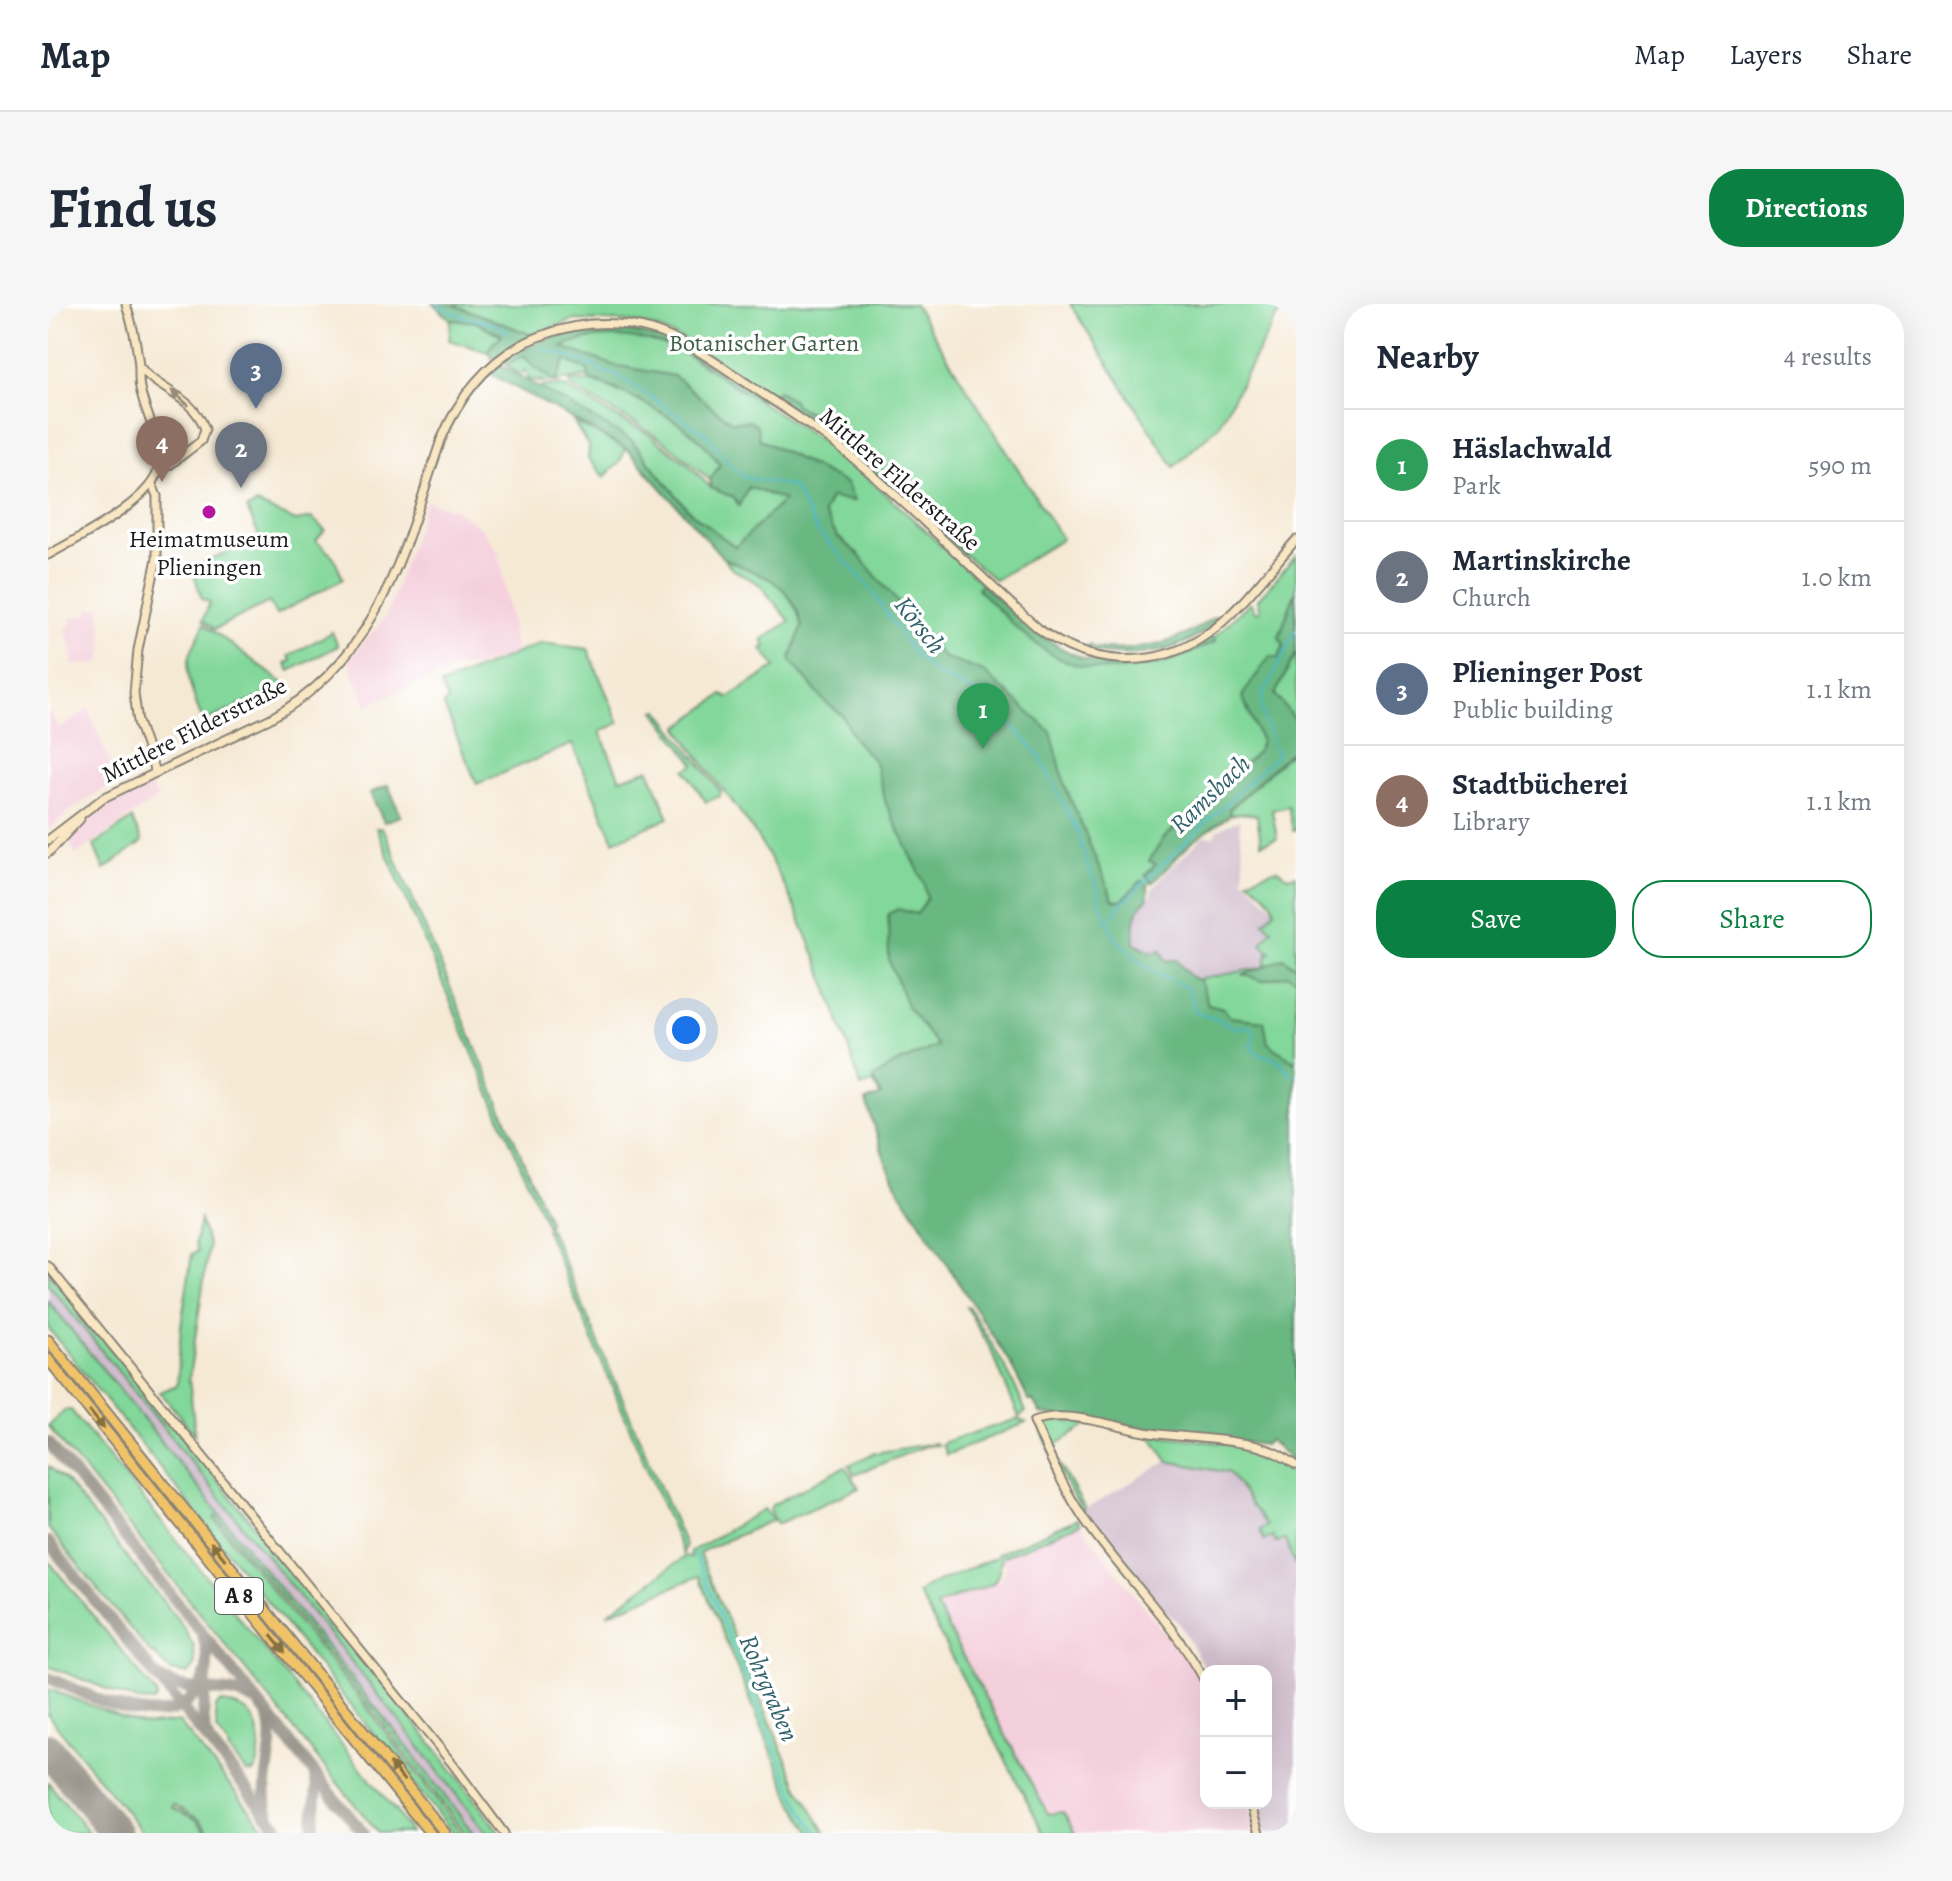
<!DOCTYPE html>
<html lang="en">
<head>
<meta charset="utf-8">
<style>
  body { margin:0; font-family:Alegreya,serif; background:#f6f6f7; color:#1f2937 }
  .controls { position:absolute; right:24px; bottom:24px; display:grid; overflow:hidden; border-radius:16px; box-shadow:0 8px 32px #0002 }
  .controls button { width:72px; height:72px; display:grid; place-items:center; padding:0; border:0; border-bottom:2px solid #e0e1e3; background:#fff; color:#1f2937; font:40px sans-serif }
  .you { position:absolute; left:638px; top:726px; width:28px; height:28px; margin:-20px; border:6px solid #fff; border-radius:50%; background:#1a73e8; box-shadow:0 0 0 12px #1a73e833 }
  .badge { display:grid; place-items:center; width:52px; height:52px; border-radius:50%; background:#0b8043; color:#fff; font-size:26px; font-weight:700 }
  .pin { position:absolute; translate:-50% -66px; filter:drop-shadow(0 2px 4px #0008) }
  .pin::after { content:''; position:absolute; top:42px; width:28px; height:24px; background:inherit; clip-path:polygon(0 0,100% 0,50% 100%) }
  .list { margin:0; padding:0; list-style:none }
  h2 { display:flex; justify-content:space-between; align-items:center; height:104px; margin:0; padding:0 32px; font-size:34px }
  h2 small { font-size:26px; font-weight:400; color:#747a83 }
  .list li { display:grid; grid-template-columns:52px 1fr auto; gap:24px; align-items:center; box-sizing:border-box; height:112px; padding:0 32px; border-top:2px solid #e0e1e3 }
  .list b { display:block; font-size:30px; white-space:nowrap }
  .list p { margin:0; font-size:26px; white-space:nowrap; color:#747a83 }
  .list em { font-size:26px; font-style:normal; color:#747a83 }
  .actions { display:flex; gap:16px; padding:24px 32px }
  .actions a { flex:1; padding:18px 0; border:2px solid #0b8043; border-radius:32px; text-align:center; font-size:28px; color:#0b8043 }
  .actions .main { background:#0b8043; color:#fff }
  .map { position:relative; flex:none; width:1248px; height:1529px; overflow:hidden; border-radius:32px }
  header { display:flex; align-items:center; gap:48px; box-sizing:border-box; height:112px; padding:0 40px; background:#fff; border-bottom:2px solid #e0e1e3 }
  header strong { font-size:38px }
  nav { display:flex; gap:44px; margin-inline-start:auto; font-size:28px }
  .intro { display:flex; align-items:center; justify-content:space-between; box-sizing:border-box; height:192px; padding:0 48px }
  h1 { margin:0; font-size:56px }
  .button { padding:20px 36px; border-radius:32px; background:#0b8043; color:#fff; font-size:28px; font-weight:700 }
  main { display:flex; gap:48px; padding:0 48px }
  aside { flex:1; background:#fff; border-radius:32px; box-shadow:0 8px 32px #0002 }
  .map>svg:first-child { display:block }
  .built { fill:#f4cfdc }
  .industrial { fill:#d0bdcc }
  .green { fill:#82d79a; stroke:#4f7a5b; stroke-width:2 }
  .forest { fill:#69b882; stroke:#426a4f; stroke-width:2 }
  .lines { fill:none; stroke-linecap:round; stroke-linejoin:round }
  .stream { stroke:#4bb7c7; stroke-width:2 }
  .taxiway { stroke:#888278; stroke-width:12 }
  .runway { stroke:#888278; stroke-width:32 }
  .secondary-casing { stroke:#888278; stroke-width:11 }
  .highway-casing { stroke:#888278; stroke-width:13 }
  .secondary { stroke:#f9e7c3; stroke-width:7 }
  .highway { stroke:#f1c369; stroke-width:9 }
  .oneway { fill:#968c78 }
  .oneway2 { fill:#867042 }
  .poi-dot { fill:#b5179e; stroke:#fff; stroke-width:3 }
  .labels { text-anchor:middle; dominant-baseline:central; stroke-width:7; stroke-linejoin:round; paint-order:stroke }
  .shield { fill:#fff; stroke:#606060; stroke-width:2 }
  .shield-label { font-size:22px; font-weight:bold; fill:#1c1c1c }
  .park-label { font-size:24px; fill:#405d48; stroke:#fff }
  .street-label { font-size:24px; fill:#1c1c1c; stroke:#fff }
  .poi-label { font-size:24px; fill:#1c1c1c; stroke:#fff }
  .water-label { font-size:26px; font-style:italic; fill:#316269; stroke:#fff }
</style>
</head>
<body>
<header>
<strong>Map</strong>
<nav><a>Map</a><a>Layers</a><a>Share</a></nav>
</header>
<div class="intro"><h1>Find us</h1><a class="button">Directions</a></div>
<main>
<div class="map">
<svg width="1248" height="1529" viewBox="0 0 1248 1529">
  <rect width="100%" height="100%" fill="#fff"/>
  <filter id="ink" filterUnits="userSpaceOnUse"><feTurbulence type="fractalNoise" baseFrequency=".0125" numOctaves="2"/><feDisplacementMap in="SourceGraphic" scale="16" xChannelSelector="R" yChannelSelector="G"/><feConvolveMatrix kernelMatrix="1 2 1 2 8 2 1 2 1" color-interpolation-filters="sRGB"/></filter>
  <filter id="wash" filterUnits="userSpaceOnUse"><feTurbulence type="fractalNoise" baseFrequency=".006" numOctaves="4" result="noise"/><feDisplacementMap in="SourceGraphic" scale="32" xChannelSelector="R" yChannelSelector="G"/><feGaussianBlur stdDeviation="1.8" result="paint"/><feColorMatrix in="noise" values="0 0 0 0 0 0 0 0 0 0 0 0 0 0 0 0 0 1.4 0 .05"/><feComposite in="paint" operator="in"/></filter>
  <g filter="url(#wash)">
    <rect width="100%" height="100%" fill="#f5e9d4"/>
    <path class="built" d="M378,197L407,205L434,225L451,249L468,348L429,363H410L319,401L300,357L338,312Z
      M52,303L56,343L53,359L24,361V349L17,325L24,321L22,314L40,311V306Z
      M0,405L11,425L40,405L70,476L20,508L0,527Z
      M101,480L110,494L27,551L21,534L25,527L71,493Z
      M1032,1220L1127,1343L1139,1352L1153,1375L1158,1385V1499H1199L1206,1529H1027L1015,1508L1000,1510L888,1301L903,1292L952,1276L958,1262L953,1253Z"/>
    <path class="industrial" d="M1191,516L1196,562L1195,574L1226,604V650L1220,660L1196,671L1186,699L1087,641L1077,616L1090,597L1097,598L1104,591V586L1113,574L1156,532H1167L1169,526Z
      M0,980L360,1428L438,1529H425L327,1402L32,1038L0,997Z
      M1120,1157L1180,1167L1218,1222L1216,1236L1225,1233L1237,1235L1248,1263V1529H1217L1207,1499H1218V1367H1158L1131,1319L1099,1288L1034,1207Z"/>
    <path class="green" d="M404,0H866L1014,235L947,276L914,249L917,244L907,238L778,117L747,101L730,86L725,92L642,39L613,26L583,18L526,16L484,31Z
      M1022,0H1239L1229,12L1170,122L1126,163Z
      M407,15L428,18L454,32L443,41L440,48L401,36L403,16Z
      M550,23L582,27L607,34L635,48L774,137L834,186L979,322L1011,348L1034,358L1086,362L1121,354L1166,333L1202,298L1208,308L1213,307L1210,295L1248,252V286L1231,333L1236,341L1214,397L1224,443L1084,598L1074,630L1138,678L1217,663L1220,648H1223L1213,639L1224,625L1216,618L1227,607C1225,593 1210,585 1200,575L1229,565L1240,573L1248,571V790L902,742L834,847L818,797L833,792L825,779L813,783C785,696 755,606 706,528C683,492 652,461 631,423L674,391L680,394L728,363L714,345L718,342L714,336L742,317L711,280L684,265L675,254L686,243L641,207L584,137L493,86V83L510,81L519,84L566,112L601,130L639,159L663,184L685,193L690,201L699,184L673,160L662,176C642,158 621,139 597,125C572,110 545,98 521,80L523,77C543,76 555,79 572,89L541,71V73C519,73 501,83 480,75L478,66L475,70L469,69L459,61L476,50L485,62L488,54L526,27Z
      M525,117L578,145L571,159L556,173L540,155L541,143Z
      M209,200L248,217L264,214L277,226L268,237L286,253L295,275L228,311L221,298L167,325L155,316L162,298L154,295L144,264L212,234L199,205Z
      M156,320L239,382L155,418C146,392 133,369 145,343C149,335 153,329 156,320Z
      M284,328L290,342L242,367L238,360L244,357L241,352Z
      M493,339L540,345L571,419L552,428L572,475L601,465L621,514L566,537L524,440L429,480L395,400L400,397L393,381Z
      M1248,350V418L1227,390Z
      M611,406L673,488L672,492L658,498L637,466L646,461L645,458L607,407Z
      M1242,449H1248V527H1245L1240,502L1224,506L1229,534L1213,540L1209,511L1191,509L1182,511L1181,506Z
      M84,515L94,538L56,566L46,541Z
      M328,524H333L337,529L500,915L501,920L499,923Z
      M152,916L161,942L141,1074L147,1131L112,1088L129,1081L133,1022L144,950L150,947L147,939Z
      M502,925L637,1241L635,1250L498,926Z
      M0,968L391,1448L452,1529H438L360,1428L0,980Z
      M0,997L353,1435L425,1529H417L324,1405L168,1212L166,1214L322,1407L413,1529H405L0,1024Z
      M918,1003L921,1004C943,1037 964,1071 978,1108L971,1113L942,1044Z
      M17,1106H23L350,1510L362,1529H330L0,1122Z
      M970,1115L978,1119L898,1151L894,1141L896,1138Z
      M1002,1116L1043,1119L1003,1144L1037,1205L1034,1207L1020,1184L993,1126L994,1121Z
      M1102,1130L1195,1142L1196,1146L1235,1162L1248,1172V1263L1237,1236L1227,1239L1225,1233L1216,1236L1212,1226L1218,1222L1181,1169L1120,1157Z
      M886,1139L890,1141L877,1142L806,1171L801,1161L826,1149Z
      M0,1162L16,1175L135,1322L146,1343L147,1362L140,1370L123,1367L106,1350L104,1351L0,1224Z
      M797,1162L811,1184L729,1220L722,1206L724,1201Z
      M716,1205L725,1216L658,1245L651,1250L749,1481L778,1529H764L745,1499L651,1272L559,1310L636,1253L643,1254L642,1248Z
      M1029,1215L1032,1220L954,1253C952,1260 952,1273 945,1279C936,1286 904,1292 888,1302L1000,1510L1015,1508L1027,1529H996L870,1289L878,1283L948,1253L951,1249Z
      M0,1256L107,1388L109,1393L106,1398L89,1397L0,1362Z
      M0,1385L89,1419L101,1421L131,1418L221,1529H163L151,1515L125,1500L124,1503L149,1516L160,1529H95L0,1411Z
      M173,1398C184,1401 196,1403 203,1412C213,1425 215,1459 204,1470L202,1467L199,1469L180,1445L181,1443L169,1426L167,1404Z
      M0,1478L41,1529H0Z"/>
    <path class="forest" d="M386,0H404L484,31L444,55L440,48L443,41L454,31L428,18L403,16Z
      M569,25L621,36L714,94L712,96C683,84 660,60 631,47C596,32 549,27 514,43L565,61L626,72L675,112L685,118L701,117L709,122L711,135L799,180L806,197L782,194L775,209L790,233L809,249L895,353L936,368L1003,428L1018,484L1065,596L1073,597L1094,576L1100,583V594C1085,608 1086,620 1087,639L1104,648L1113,645L1118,656H1129L1142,672L1152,677L1160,700L1175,704L1182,713L1216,717L1220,739L1246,757L1248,755V1159L1221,1136L1216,1141L993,1110L985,1097H981L962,1059L852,887L837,856L818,797L833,791L825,775L847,760L889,742L859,702L841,656L840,610L850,605L869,610L879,594L877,580L838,500L827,458L806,435L795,412L776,397L742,356L754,322L749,306L737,287L722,275L675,254L580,146L441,69L452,61L584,137L641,207L687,243L736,196L700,183L691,202L685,193L663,184L662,176L672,160C665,152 659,143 652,136C631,116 569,82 541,76L540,66L517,56L508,78L485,62L476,51L459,61L456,57C493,31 525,26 569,25Z
      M729,86L745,96L747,101L778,117L907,232V238L918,244L914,249L817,161L725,92Z
      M933,280C1014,354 1057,390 1164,331L1168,337C1119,363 1055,380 1003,350C975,334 952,307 929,284Z
      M1248,286V350L1227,390L1248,418V449H1241L1181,505L1182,511L1143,539L1104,579L1097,571L1108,560L1101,557L1116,534L1209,448L1213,438L1194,392L1222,352L1230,354L1236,341L1231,333Z
      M1167,312L1169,314C1164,324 1154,330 1145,335C1109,353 1077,353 1037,347V343L1042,340L1045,344C1089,349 1132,340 1167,312Z
      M340,481L353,512L336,518L322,489Z
      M1236,654L1248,663V676L1240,671L1214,677L1196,671Z"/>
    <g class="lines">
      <path class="stream" d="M390,0C414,19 441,12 461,29
        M494,44L534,57L561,70L570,71L659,131L681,160L696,173L745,183L768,225L822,284L865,350L888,370L929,389L960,416L991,451L1030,529L1040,564L1049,582L1051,596L1068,635L1097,661L1140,685L1148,709L1172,716L1187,724L1200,722L1205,724L1207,730L1203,741L1207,748L1231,757L1244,771H1248
        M1063,616L1072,601L1229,451L1215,413L1214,393L1248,327
        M646,1249L745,1487L753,1505L770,1529"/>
      <path class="taxiway" d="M0,1138L315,1529
        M0,1238L234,1529
        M155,1333C167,1365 147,1402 160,1433
        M0,1374C52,1394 134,1447 159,1365
        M112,1374C139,1392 177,1380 205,1396
        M220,1508C211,1477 231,1442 220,1411
        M265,1529L269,1482L266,1469"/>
      <path class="runway" d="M0,1445L68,1529"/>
    </g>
  </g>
  <g filter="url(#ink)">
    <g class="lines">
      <defs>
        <path id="secondary" d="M92,63C110,87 145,91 157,125L153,137L110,170
          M104,180L109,192V254L90,346L86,389L90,418L107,468
          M0,251C28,235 108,196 111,161C113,134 97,110 92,84C90,74 92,64 90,54C88,35 84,18 78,0
          M0,536L55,494L221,415C331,356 356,245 393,136C412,91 442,52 490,33C526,19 565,15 603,26C640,37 671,61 703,82C740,107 778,131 812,160C874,212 930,272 991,325C1040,362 1106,367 1158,331C1190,309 1222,265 1248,236
          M0,549L32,515
          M0,962L403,1458L456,1529
          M1158,1379C1128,1322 1082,1278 1044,1226C1019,1192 1002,1155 986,1117C1018,1104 1070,1124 1103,1129C1138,1134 1174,1134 1209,1142C1223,1146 1236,1152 1248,1161
          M1202,1499L1211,1529"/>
        <path id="highway" d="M0,1036L397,1529
          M0,1055L382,1529"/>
      </defs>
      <use href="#secondary" class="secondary-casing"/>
      <use href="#highway" class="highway-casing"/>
      <use href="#secondary" class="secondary"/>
      <use href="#highway" class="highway"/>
    </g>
    <defs><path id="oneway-solid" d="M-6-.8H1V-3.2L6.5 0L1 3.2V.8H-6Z" transform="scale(2)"/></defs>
    <use class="oneway" href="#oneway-solid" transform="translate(132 94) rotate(-138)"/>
    <g class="oneway2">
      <use href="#oneway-solid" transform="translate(49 1116) rotate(51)"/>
      <use href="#oneway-solid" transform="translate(170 1247) rotate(-129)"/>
      <use href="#oneway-solid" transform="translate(230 1340) rotate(51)"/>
      <use href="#oneway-solid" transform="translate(349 1468) rotate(-129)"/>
    </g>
  </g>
  <circle class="poi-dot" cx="161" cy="208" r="8"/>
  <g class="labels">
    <rect class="shield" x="167" y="1274" width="48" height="36" rx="6"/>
    <g class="shield-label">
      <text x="191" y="1292">A 8</text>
    </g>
    <g class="park-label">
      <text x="716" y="39">Botanischer Garten</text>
    </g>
    <g class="street-label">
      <text transform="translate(852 175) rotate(41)">Mittlere Filderstraße</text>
      <text transform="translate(146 426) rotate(-27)">Mittlere Filderstraße</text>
    </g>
    <g class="poi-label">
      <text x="161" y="235">Heimatmuseum<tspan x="161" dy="28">Plieningen</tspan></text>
    </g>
    <g class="water-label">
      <text transform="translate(872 321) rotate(52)">Körsch</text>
      <text transform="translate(1162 490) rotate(-44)">Ramsbach</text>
      <text transform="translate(721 1384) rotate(67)">Rohrgraben</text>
    </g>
  </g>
</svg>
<div class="controls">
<button>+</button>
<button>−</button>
</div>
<div class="you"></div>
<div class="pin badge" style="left:935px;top:445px;background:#2e9e5b">1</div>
<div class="pin badge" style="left:193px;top:184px;background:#6b7280">2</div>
<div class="pin badge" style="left:208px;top:105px;background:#5c6f8a">3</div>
<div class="pin badge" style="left:114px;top:178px;background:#8d6e63">4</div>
</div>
<aside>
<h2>Nearby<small>4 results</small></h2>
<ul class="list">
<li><span class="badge" style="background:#2e9e5b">1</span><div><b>Häslachwald</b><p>Park</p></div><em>590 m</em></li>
<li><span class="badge" style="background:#6b7280">2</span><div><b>Martinskirche</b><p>Church</p></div><em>1.0 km</em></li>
<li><span class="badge" style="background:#5c6f8a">3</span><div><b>Plieninger Post</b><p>Public building</p></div><em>1.1 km</em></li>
<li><span class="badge" style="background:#8d6e63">4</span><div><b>Stadtbücherei</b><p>Library</p></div><em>1.1 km</em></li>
</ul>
<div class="actions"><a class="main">Save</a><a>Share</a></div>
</aside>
</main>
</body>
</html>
